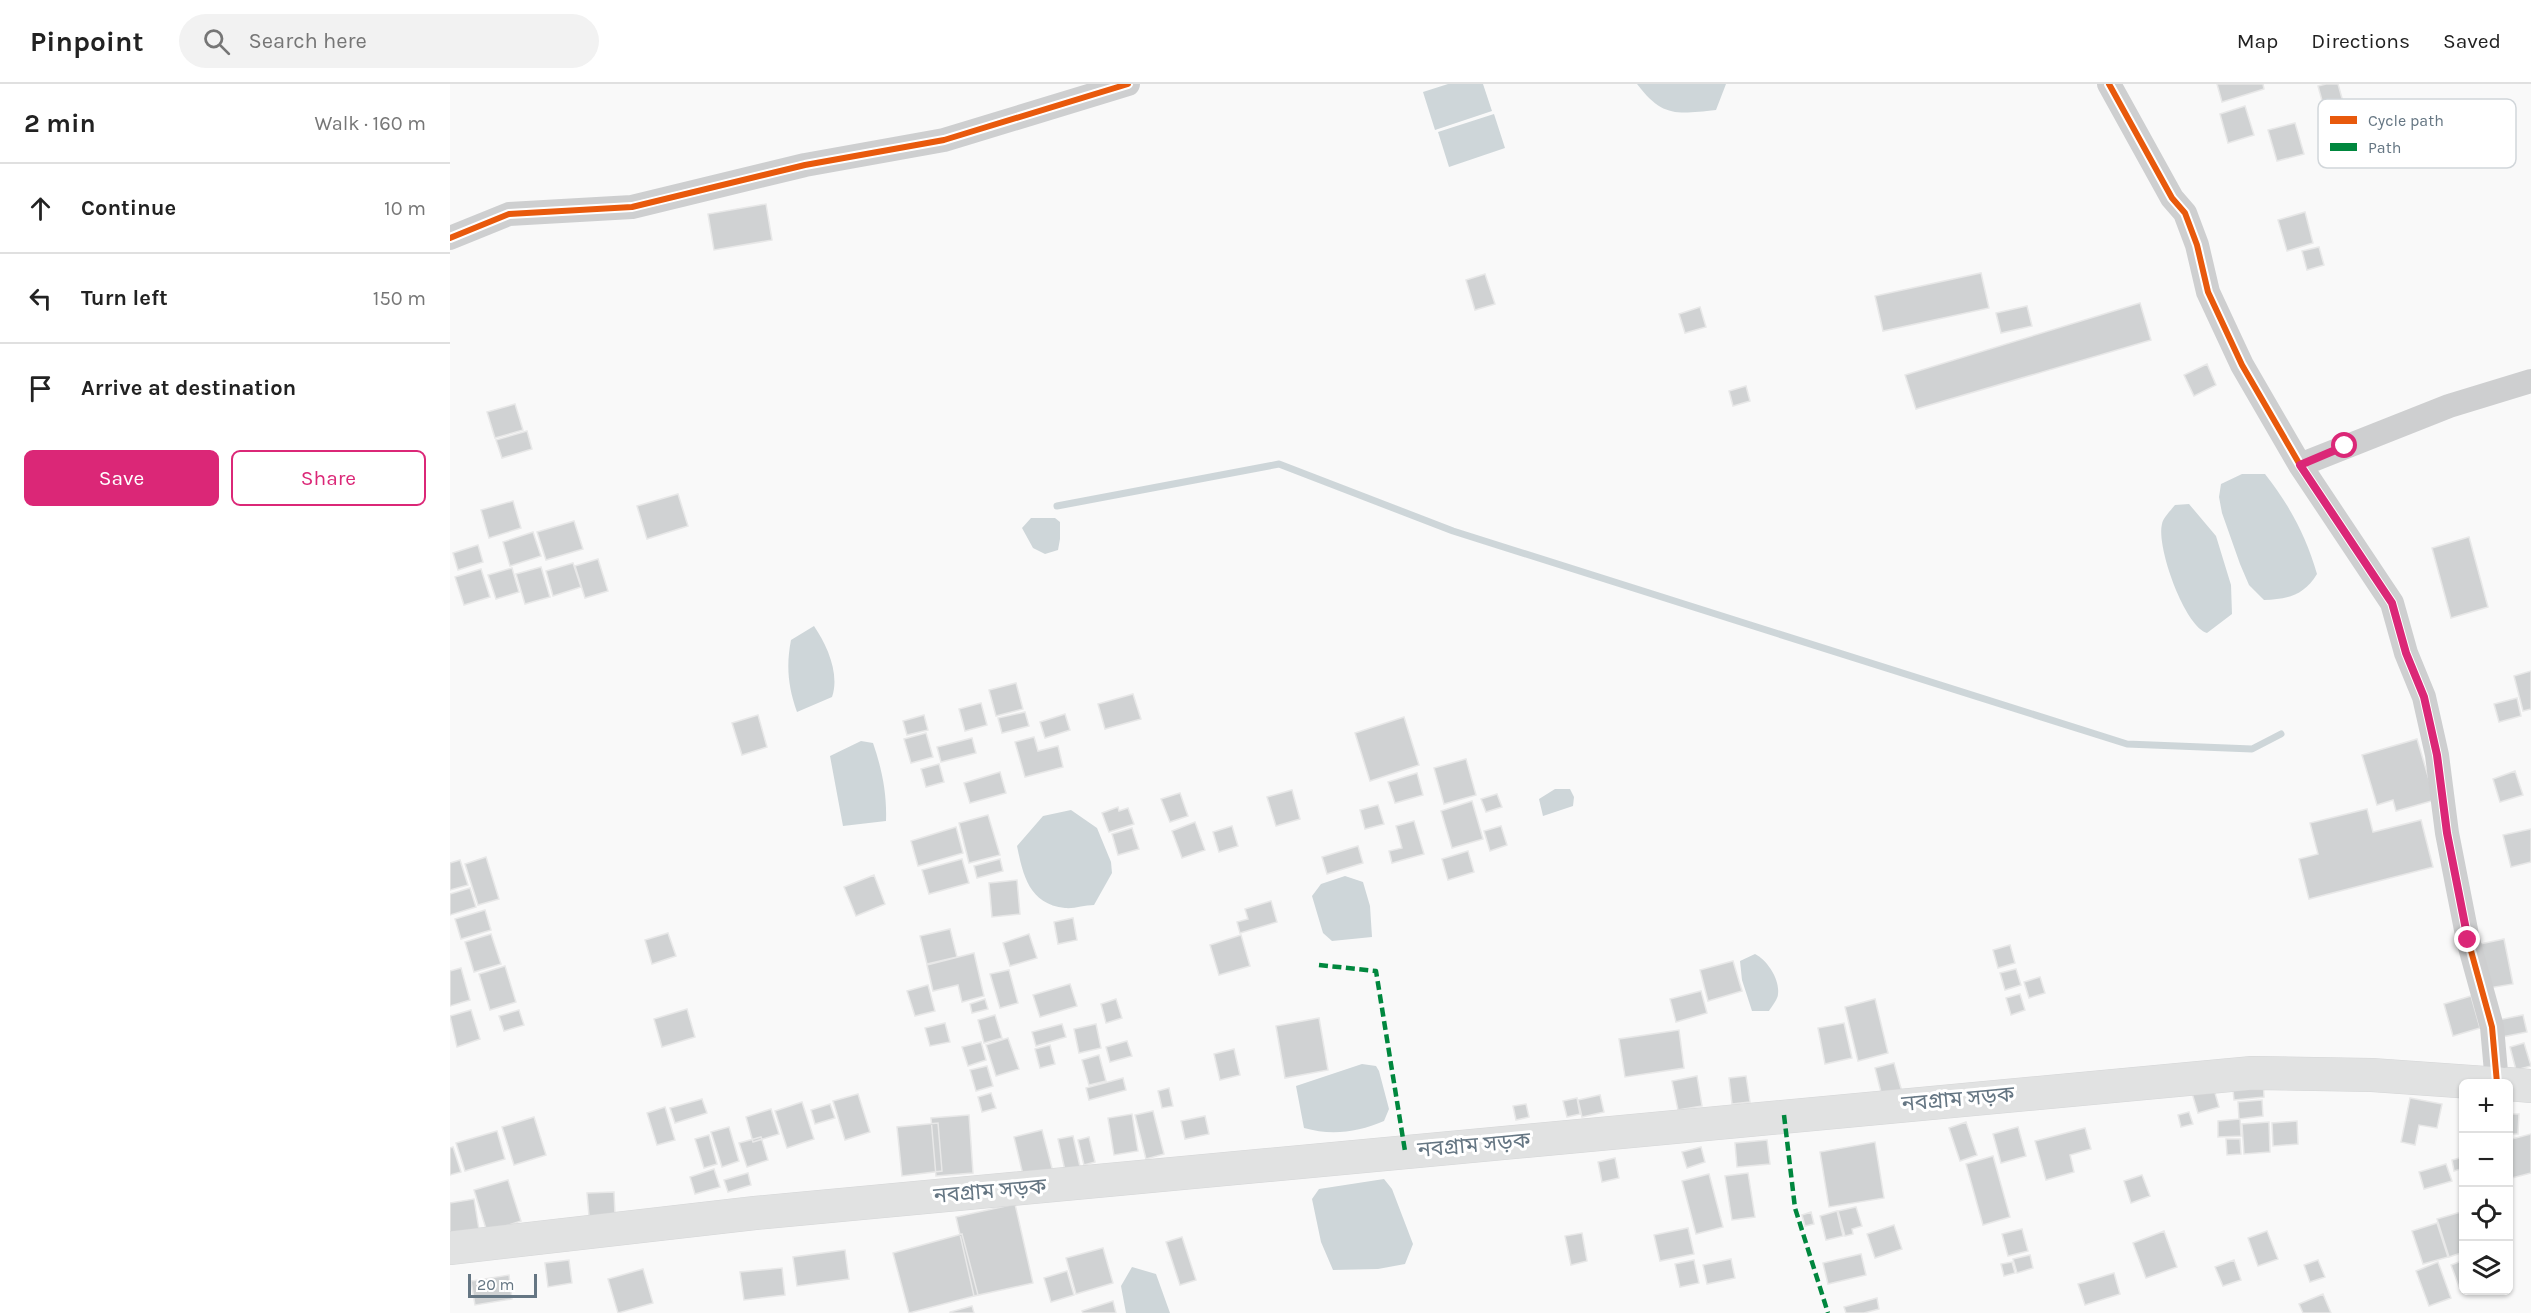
<!DOCTYPE html>
<html lang="en">
<head>
<meta charset="utf-8">
<style>
  body { margin:0; font-family:Karla,"Noto Sans Bengali",sans-serif; background:#f2f2f2; color:#222 }
  .controls { position:absolute; right:18px; bottom:18px; display:grid; overflow:hidden; border-radius:9px; box-shadow:0 2px 4px #0004 }
  .controls button { width:54px; height:54px; display:grid; place-items:center; padding:0; border:0; border-bottom:2px solid #e0e0e0; background:#fff; color:#222; font:30px sans-serif }
  .scale { position:absolute; left:18px; bottom:15px; width:69px; box-sizing:border-box; padding-left:6px; border:3px solid #657683; border-top:0; font-size:16px; line-height:21px; white-space:nowrap; color:#657683; -webkit-text-stroke:4px #fff; paint-order:stroke }
  .stop { position:absolute; width:18px; height:18px; margin:-14px; border:4px solid #db2777; border-radius:50%; background:#fff }
  .stop.end { background:#db2777; border-color:#fff; box-shadow:0 2px 6px #0008 }
  .list { margin:0; padding:0; list-style:none }
  h2 { display:flex; justify-content:space-between; align-items:center; height:78px; margin:0; padding:0 24px; font-size:26px }
  h2 small { font-size:20px; font-weight:400; color:#767676 }
  .list li { display:grid; grid-template-columns:39px 1fr auto; gap:18px; align-items:center; box-sizing:border-box; height:90px; padding:0 24px; border-top:2px solid #e0e0e0 }
  .list b { display:block; font-size:22px; white-space:nowrap }
  .list em { font-size:20px; font-style:normal; color:#767676 }
  .actions { display:flex; gap:12px; padding:18px 24px }
  .actions a { flex:1; padding:14px 0; border:2px solid #db2777; border-radius:9px; text-align:center; font-size:21px; color:#db2777 }
  .actions .main { background:#db2777; color:#fff }
  .icon { flex:none; width:33px; height:33px; fill:none; stroke:currentColor; stroke-width:2; stroke-linecap:round; stroke-linejoin:round }
  .map { position:relative; flex:none; width:2081px; height:1229px; overflow:hidden }
  header { display:flex; align-items:center; gap:36px; box-sizing:border-box; height:84px; padding:0 30px; background:#fff; border-bottom:2px solid #e0e0e0 }
  header strong { font-size:28px }
  nav { display:flex; gap:33px; margin-inline-start:auto; font-size:21px }
  .search { width:420px; height:54px; background:#f2f2f2; display:flex; align-items:center; gap:15px; box-sizing:border-box; padding:0 21px; border-radius:33px; color:#767676; font-size:22px }
  main { display:flex }
  aside { flex:1; background:#fff }
  .map>svg:first-child { display:block }
  .water { fill:#ced6d9 }
  .lines { fill:none; stroke-linecap:round; stroke-linejoin:round }
  .stream { stroke:#ced6d9; stroke-width:7 }
  .building { fill:#d0d2d3; stroke:#e8e8e8; stroke-width:1.5 }
  .secondary-casing { stroke:#d5d6d7; stroke-width:34 }
  .street { stroke:#cecfd0; stroke-width:24 }
  .secondary { stroke:#e1e2e2; stroke-width:33 }
  .quiet { stroke:#00873e; stroke-width:4.5; stroke-dasharray:9 4.5; stroke-linecap:butt }
  .cycleway-casing { stroke:#fff; stroke-width:10 }
  .cycleway { stroke:#e8590c; stroke-width:6 }
  .route { stroke:#db2777; stroke-width:8 }
  .labels { text-anchor:middle; dominant-baseline:central; stroke-width:6; stroke-linejoin:round; paint-order:stroke }
  .street-label { font-size:22px; fill:#657683; stroke:#fff }
  .key { fill:#fff; stroke:#d1d6da; stroke-width:1.5 }
  .key-label { font-size:16px; fill:#657683 }
</style>
</head>
<body>
<header>
<strong>Pinpoint</strong>
<div class="search"><svg class="icon" aria-label="search" viewBox="0 0 24 24"><circle cx="10" cy="10" r="6"/><path d="M15 15l6 6"/></svg>Search here</div>
<nav><a>Map</a><a>Directions</a><a>Saved</a></nav>
</header>
<main>
<aside>
<h2>2 min<small>Walk · 160 m</small></h2>
<ul class="list">
<li><svg class="icon" aria-label="ahead" viewBox="0 0 24 24"><path d="M12 20V5M6 11l6-6 6 6"/></svg><div><b>Continue</b></div><em>10 m</em></li>
<li><svg class="icon" aria-label="left" viewBox="0 0 24 24"><path d="M17 20v-9H6M10 6l-5 5 5 5"/></svg><div><b>Turn left</b></div><em>150 m</em></li>
<li><svg class="icon" aria-label="arrive" viewBox="0 0 24 24"><path d="M6 21V4h12l-3 4 3 4H6"/></svg><div><b>Arrive at destination</b></div></li>
</ul>
<div class="actions"><a class="main">Save</a><a>Share</a></div>
</aside>
<div class="map">
<svg width="2081" height="1229" viewBox="0 0 2081 1229">
  <rect width="100%" height="100%" fill="#f9f9f9"/>
  <path class="water" d="M998,0H1033L1042,27L985,46L973,8Z
    M1187,0H1276L1266,26C1227,30 1213,34 1187,0Z
    M1044,30L1055,64L999,83L988,48Z
    M1792,390H1815C1840,422 1856,452 1867,490C1854,511 1839,515 1814,516L1799,501L1790,480L1772,429L1769,413L1771,400Z
    M1739,420L1766,452L1781,501L1782,530L1757,549C1735,543 1706,463 1712,440C1713,434 1721,426 1725,421Z
    M581,434H605L610,438V455L608,466L595,470L583,464L572,444Z
    M364,542C377,561 390,590 382,613L347,628C338,603 336,582 341,556Z
    M411,657L423,659C432,685 437,710 436,737L393,742L380,672Z
    M1105,705H1120L1124,713L1123,722L1093,732L1089,715Z
    M621,726L647,744L661,778L662,789L644,821C634,821 624,825 615,824C579,820 573,791 567,762L593,732Z
    M895,792L913,798L920,822L922,853L882,857L873,849L862,812L871,800Z
    M1305,870C1317,876 1330,895 1328,910C1328,915 1322,922 1319,927H1302L1292,896L1290,877Z
    M912,980L926,982L929,987L939,1025L934,1037C908,1048 882,1052 854,1044L846,1002Z
    M934,1095L942,1105L963,1160L955,1180L928,1185L883,1186L871,1158L862,1115L869,1105Z
    M682,1183L706,1190L720,1229H676L671,1202Z"/>
  <g class="lines">
    <path class="stream" d="M607,422L829,380L1003,447L1677,660L1802,665L1831,650"/>
  </g>
  <path class="building" d="M1767,0H1813L1814,5L1772,18Z
    M1876,0H1888L1895,25L1876,31L1868,2Z
    M1795,22L1804,51L1778,59L1770,30Z
    M1845,39L1854,70L1827,77L1818,46Z
    M316,120L322,156L264,166L258,130Z
    M1855,128L1863,159L1837,167L1828,136Z
    M1869,163L1874,181L1857,186L1852,167Z
    M1531,189L1539,224L1433,247L1425,212Z
    M1035,190L1045,220L1025,226L1016,196Z
    M1690,219L1701,256L1466,325L1455,291Z
    M1577,222L1582,242L1551,249L1546,229Z
    M1250,223L1256,243L1235,249L1229,230Z
    M1757,280L1766,301L1744,312L1734,291Z
    M1296,302L1300,317L1283,322L1279,307Z
    M65,320L73,346L45,354L37,328Z
    M77,347L82,365L52,374L46,356Z
    M228,410L238,442L197,455L187,422Z
    M63,417L71,444L39,454L31,426Z
    M124,437L133,465L96,476L87,448Z
    M83,448L91,472L60,482L53,458Z
    M2019,453L2038,523L2001,534L1982,464Z
    M28,461L33,478L8,486L3,469Z
    M148,475L158,507L135,514L125,482Z
    M123,479L131,503L103,512L96,487Z
    M91,483L100,513L75,520L66,490Z
    M62,484L69,508L46,515L38,491Z
    M31,485L40,513L14,521L5,493Z
    M2081,587V625L2073,627L2064,592Z
    M566,599L573,625L546,632L539,606Z
    M683,610L691,635L655,645L648,620Z
    M2067,614L2071,632L2049,638L2044,620Z
    M531,619L537,641L515,647L509,625Z
    M575,628L579,642L552,649L548,634Z
    M615,630L620,646L595,654L590,638Z
    M308,631L317,663L292,671L282,639Z
    M474,631L478,646L457,651L453,637Z
    M954,633L969,681L920,697L905,649Z
    M476,649L483,673L461,679L454,655Z
    M584,653L588,667L608,662L613,683L575,693L565,658Z
    M522,654L526,669L491,678L487,663Z
    M1967,655L1985,716L1946,727L1943,716L1927,721L1912,671Z
    M1016,675L1026,711L994,720L984,684Z
    M489,680L494,698L476,703L471,685Z
    M2065,687L2073,711L2050,718L2043,695Z
    M550,688L556,709L520,719L514,699Z
    M967,689L973,711L945,719L938,698Z
    M842,706L850,735L826,742L817,713Z
    M730,709L738,732L720,738L711,715Z
    M1047,710L1052,723L1036,728L1031,715Z
    M1022,717L1033,755L1002,764L991,727Z
    M928,721L934,740L915,745L910,726Z
    M668,723L669,727L678,724L684,740L659,748L652,729Z
    M1917,725L1923,748L1971,736L1983,783L1859,815L1849,775L1868,770L1860,739Z
    M538,731L550,771L519,779L509,739Z
    M964,737L974,770L942,779L939,767L952,764L946,742Z
    M745,738L755,766L732,774L722,747Z
    M782,742L788,762L769,768L763,748Z
    M1051,742L1057,761L1040,767L1034,747Z
    M506,743L513,769L468,782L461,757Z
    M682,744L689,765L668,771L662,750Z
    M2081,745V778L2061,783L2053,751Z
    M908,762L913,779L877,790L872,773Z
    M1018,767L1024,788L998,796L992,775Z
    M36,773L49,815L28,821L15,780Z
    M512,775L519,799L479,810L472,786Z
    M550,775L553,787L527,794L524,782Z
    M10,776L18,801L0,806V779Z
    M424,791L435,820L406,832L394,803Z
    M567,796L570,830L542,833L539,799Z
    M20,804L26,823L0,831V810Z
    M821,817L827,838L790,849L787,838L798,835L795,825Z
    M35,826L41,846L11,855L5,835Z
    M623,834L627,856L608,860L604,838Z
    M500,845L507,873L477,880L470,852Z
    M218,849L226,872L202,880L195,856Z
    M41,850L51,880L24,888L15,858Z
    M579,850L587,874L560,882L553,859Z
    M791,851L800,882L769,891L760,861Z
    M2054,855L2063,900L2039,904L2030,860Z
    M1560,861L1565,879L1548,884L1543,866Z
    M524,869L534,912L512,918L508,901L483,907L477,881Z
    M1283,877L1292,907L1258,917L1250,886Z
    M55,882L66,918L40,926L29,890Z
    M11,884L20,916L0,922V887Z
    M1566,885L1571,901L1555,906L1550,889Z
    M559,886L568,919L550,924L540,890Z
    M1590,893L1595,909L1579,914L1574,898Z
    M620,900L627,922L590,933L583,911Z
    M478,901L485,927L465,932L457,907Z
    M1251,907L1257,929L1226,938L1220,915Z
    M1570,910L1575,926L1561,931L1556,914Z
    M2021,912L2030,944L2003,952L1994,920Z
    M535,915L538,925L522,929L520,920Z
    M666,915L672,934L656,939L651,920Z
    M1425,915L1438,969L1408,977L1395,923Z
    M237,925L245,953L212,963L204,935Z
    M21,926L30,955L7,963L0,932Z
    M69,926L74,941L54,947L49,932Z
    M545,931L552,954L534,959L528,936Z
    M2073,931L2077,948L2052,953L2048,936Z
    M869,934L878,986L835,994L826,942Z
    M495,939L500,958L480,962L475,944Z
    M1394,939L1402,974L1375,980L1368,944Z
    M612,940L616,953L586,962L582,948Z
    M646,940L651,964L629,969L624,945Z
    M1229,946L1234,984L1175,993L1169,955Z
    M558,954L569,985L546,992L536,961Z
    M677,957L682,972L660,978L656,963Z
    M531,958L536,976L518,982L512,963Z
    M2074,959L2081,982L2066,986L2060,963Z
    M600,961L605,980L590,984L585,965Z
    M784,965L790,991L770,996L764,970Z
    M649,971L656,997L639,1001L632,976Z
    M1444,979L1452,1008L1432,1012L1425,984Z
    M537,982L543,1002L526,1007L520,986Z
    M1247,992L1252,1022L1228,1026L1222,997Z
    M1296,992L1300,1018L1282,1020L1279,994Z
    M673,994L676,1006L639,1016L636,1004Z
    M1813,994L1814,1013L1784,1016L1782,996Z
    M1763,1002L1769,1023L1748,1029L1742,1009Z
    M719,1004L723,1022L712,1024L708,1007Z
    M541,1009L546,1024L532,1028L528,1013Z
    M408,1010L420,1048L395,1056L383,1017Z
    M1150,1011L1154,1028L1132,1033L1128,1016Z
    M1127,1014L1130,1030L1117,1033L1113,1017Z
    M1960,1014L1992,1020L1987,1044L1969,1041L1965,1061L1951,1058Z
    M252,1015L257,1029L225,1039L220,1024Z
    M1812,1016L1813,1032L1789,1035L1788,1018Z
    M352,1018L364,1055L337,1064L325,1027Z
    M380,1020L385,1034L365,1040L361,1026Z
    M1076,1020L1079,1033L1066,1036L1063,1022Z
    M215,1023L225,1056L207,1061L197,1029Z
    M321,1025L329,1050L303,1058L296,1033Z
    M703,1027L714,1070L696,1075L685,1031Z
    M1739,1028L1743,1040L1731,1043L1728,1031Z
    M682,1030L688,1067L664,1071L658,1034Z
    M2058,1030H2069L2068,1050H2058Z
    M519,1031L523,1089L486,1092L481,1034Z
    M755,1032L759,1050L735,1055L731,1037Z
    M84,1033L96,1071L64,1081L52,1043Z
    M1790,1035L1791,1052L1768,1053V1037Z
    M1847,1037L1848,1060L1823,1062L1822,1039Z
    M1516,1038L1527,1071L1510,1077L1499,1044Z
    M1819,1038L1820,1068L1794,1070L1792,1040Z
    M488,1039L492,1087L452,1092L447,1043Z
    M279,1043L289,1077L272,1083L261,1048Z
    M1568,1043L1576,1072L1551,1079L1543,1050Z
    M1635,1044L1641,1065L1620,1071L1624,1088L1596,1096L1585,1057Z
    M592,1046L603,1088L574,1095L564,1053Z
    M47,1047L55,1075L15,1087L6,1059Z
    M2081,1050V1089L2058,1095V1056Z
    M259,1051L267,1080L254,1084L245,1055Z
    M623,1052L631,1087L616,1091L608,1055Z
    M311,1053L318,1076L297,1083L289,1059Z
    M639,1053L645,1078L634,1081L628,1056Z
    M1776,1055H1790L1791,1070L1777,1071Z
    M1317,1056L1320,1080L1287,1083L1285,1059Z
    M1425,1058L1434,1114L1379,1123L1370,1068Z
    M3,1063L11,1088L0,1091V1064Z
    M1251,1063L1255,1078L1237,1084L1232,1068Z
    M1543,1072L1560,1133L1533,1141L1516,1080Z
    M2013,1073L2014,1084L2004,1087L2002,1076Z
    M1165,1074L1169,1094L1152,1098L1148,1078Z
    M1996,1080L2002,1097L1974,1105L1969,1088Z
    M264,1085L270,1103L245,1110L240,1093Z
    M298,1089L301,1101L278,1108L274,1096Z
    M1298,1089L1305,1133L1282,1136L1275,1092Z
    M1259,1090L1273,1143L1246,1150L1232,1097Z
    M1692,1091L1700,1112L1681,1119L1674,1097Z
    M58,1096L71,1137L37,1148L24,1106Z
    M164,1108L165,1131L139,1132L137,1109Z
    M24,1115L31,1158L0,1163V1119Z
    M565,1120L583,1199L524,1212L506,1133Z
    M1406,1123L1412,1142L1402,1145L1403,1150L1395,1152L1388,1127Z
    M1387,1127L1393,1152L1376,1156L1370,1132Z
    M2014,1127V1168L1999,1173L1987,1135Z
    M1361,1128L1364,1140L1355,1142L1352,1131Z
    M1987,1139L1998,1173L1973,1180L1962,1147Z
    M1444,1141L1452,1165L1425,1174L1417,1150Z
    M1238,1144L1244,1170L1210,1177L1204,1151Z
    M1572,1145L1578,1167L1558,1172L1552,1150Z
    M1714,1147L1727,1183L1696,1194L1683,1159Z
    M1817,1147L1828,1175L1808,1182L1798,1154Z
    M1132,1149L1137,1177L1121,1181L1115,1152Z
    M512,1150L528,1211L459,1229L443,1169Z
    M732,1153L746,1196L730,1201L716,1158Z
    M653,1164L663,1199L626,1210L616,1174Z
    M395,1166L399,1195L347,1202L343,1173Z
    M1411,1170L1416,1191L1378,1200L1373,1179Z
    M1580,1171L1583,1184L1567,1189L1563,1175Z
    M1281,1175L1285,1194L1257,1200L1253,1181Z
    M119,1176L122,1199L98,1203L95,1179Z
    M1244,1176L1249,1199L1230,1203L1225,1180Z
    M1784,1176L1791,1196L1773,1202L1765,1183Z
    M1868,1176L1875,1193L1860,1198L1854,1181Z
    M2014,1176V1202L2009,1203L2001,1181Z
    M1562,1178L1565,1189L1554,1192L1551,1180Z
    M1988,1178L2001,1214L1979,1222L1966,1187Z
    M332,1184L335,1211L294,1216L290,1188Z
    M193,1185L203,1219L168,1229L158,1195Z
    M617,1187L624,1211L601,1218L594,1194Z
    M1664,1189L1670,1210L1635,1221L1628,1200Z
    M59,1191L62,1215L25,1221L21,1197Z
    M1873,1210L1881,1229H1853L1849,1220Z
    M1427,1214L1429,1225L1414,1229H1396L1394,1223Z
    M663,1217L666,1229H633L632,1227Z
    M522,1222L524,1229H500V1228Z"/>
  <g class="lines">
    <defs>
      <path id="secondary" d="M2058,1000L2081,1002
        M0,1164L305,1129L1802,989L1922,991L2050,1000"/>
    </defs>
    <use href="#secondary" class="secondary-casing"/>
    <path class="street" d="M1659,0L1722,114L1735,129L1747,161L1758,208L1792,281L1850,381L1942,519L1956,569L1974,613L1987,671L1997,749L2018,856L2042,943L2047,999
      M0,154L59,130L182,123L355,81L494,56L678,0
      M1850,381L1999,322L2081,297"/>
    <use href="#secondary" class="secondary"/>
    <path class="quiet" d="M869,881L926,887L955,1067
      M1334,1031L1345,1124L1378,1229"/>
    <defs>
      <path id="cycleway" d="M1659,0L1722,114L1735,129L1747,161L1758,208L1792,281L1850,381L1942,519L1956,569L1974,613L1987,671L1997,749L2018,856L2042,943L2047,999
        M0,154L59,130L182,123L355,81L494,56L678,0"/>
    </defs>
    <use href="#cycleway" class="cycleway-casing"/>
    <use href="#cycleway" class="cycleway"/>
  </g>
  <g class="lines">
    <path class="route" d="M1895,362L1850,381L1942,519L1956,569L1974,613L1987,671L1997,749L2018,856"/>
  </g>
  <g class="labels">
    <g class="street-label">
      <text transform="translate(1508 1015) rotate(-5)">নবগ্রাম সড়ক</text>
      <text transform="translate(1024 1061) rotate(-5)">নবগ্রাম সড়ক</text>
      <text transform="translate(540 1107) rotate(-5)">নবগ্রাম সড়ক</text>
    </g>
  </g>
  <rect x="1868" y="15" width="198" height="69" rx="9" class="key"/>
  <rect x="1880" y="32" width="27" height="8" fill="#e8590c"/>
  <rect x="1880" y="59" width="27" height="8" fill="#00873e"/>
  <g class="key-label">
    <text x="1918" y="42">Cycle path</text>
    <text x="1918" y="69">Path</text>
  </g>
</svg>
<div class="controls">
<button>+</button>
<button>−</button>
<button><svg class="icon" aria-label="locate" viewBox="0 0 24 24"><circle cx="12" cy="12" r="6"/><path d="M12 2v4M12 18v4M2 12h4M18 12h4"/></svg></button>
<button><svg class="icon" aria-label="layers" viewBox="0 0 24 24"><path d="M12 4l9 5-9 5-9-5zM3 14l9 5 9-5"/></svg></button>
</div>
<div class="scale">20 m</div>
<div class="stop" style="left:1895px;top:362px"></div>
<div class="stop end" style="left:2018px;top:856px"></div>
</div>
</main>
</body>
</html>
